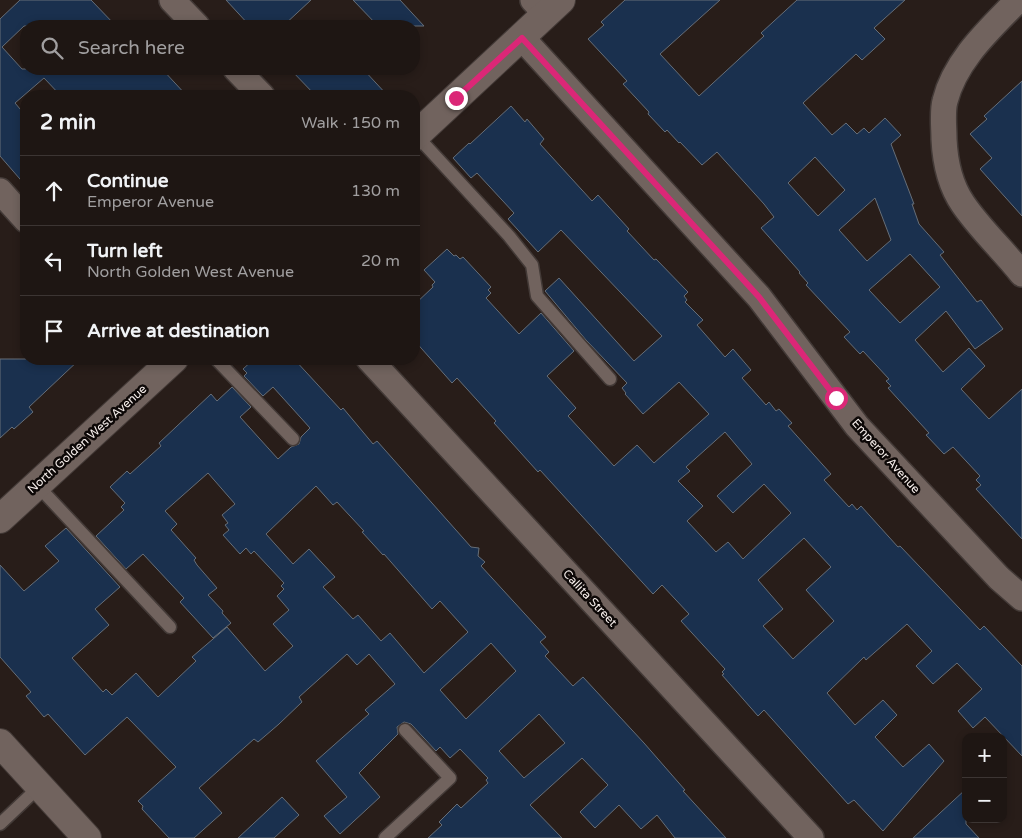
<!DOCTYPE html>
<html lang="en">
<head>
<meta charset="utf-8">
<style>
  body { margin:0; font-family:"Varela Round",sans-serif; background:#2b2321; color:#f1f3f6 }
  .controls { position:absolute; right:15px; bottom:15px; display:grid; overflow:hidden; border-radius:10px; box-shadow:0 2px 8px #0003 }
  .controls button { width:45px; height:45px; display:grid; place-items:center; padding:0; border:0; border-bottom:1px solid #3c3533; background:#1e1613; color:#f1f3f6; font:25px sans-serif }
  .stop { position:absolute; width:15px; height:15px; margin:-11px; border:4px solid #db2777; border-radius:50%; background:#fff }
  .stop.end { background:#db2777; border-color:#fff; box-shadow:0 1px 5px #0008 }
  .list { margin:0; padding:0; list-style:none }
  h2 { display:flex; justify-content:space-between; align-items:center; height:65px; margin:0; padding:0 20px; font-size:21px }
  h2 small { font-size:16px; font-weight:400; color:#a19fa0 }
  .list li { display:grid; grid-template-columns:32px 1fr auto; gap:15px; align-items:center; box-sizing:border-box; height:70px; padding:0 20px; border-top:1px solid #3c3533 }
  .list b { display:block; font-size:19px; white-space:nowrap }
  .list p { margin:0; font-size:16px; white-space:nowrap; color:#a19fa0 }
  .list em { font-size:16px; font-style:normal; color:#a19fa0 }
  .icon { flex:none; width:28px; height:28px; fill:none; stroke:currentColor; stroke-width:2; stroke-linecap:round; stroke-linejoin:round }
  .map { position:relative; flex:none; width:1022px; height:838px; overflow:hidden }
  .search { position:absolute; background:#1e1613; box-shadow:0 2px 8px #0003; left:20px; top:20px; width:400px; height:55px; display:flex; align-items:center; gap:12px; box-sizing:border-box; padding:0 18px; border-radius:20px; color:#a19fa0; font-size:19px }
  .panel { position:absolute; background:#1e1613; box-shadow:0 2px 8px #0003; left:20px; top:90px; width:400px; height:275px; border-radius:20px }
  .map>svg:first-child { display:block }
  .building { fill:#1a304e; stroke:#666e78; fill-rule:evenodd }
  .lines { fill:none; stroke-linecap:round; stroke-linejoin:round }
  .service-casing { stroke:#433a37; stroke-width:15 }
  .minor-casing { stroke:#433a37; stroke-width:28 }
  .tertiary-casing { stroke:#433a37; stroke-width:30 }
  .service { stroke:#71635e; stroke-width:12 }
  .minor { stroke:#71635e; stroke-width:25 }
  .tertiary { stroke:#71635e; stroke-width:28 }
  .route { stroke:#db2777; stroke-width:6 }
  .labels { text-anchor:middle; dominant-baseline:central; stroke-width:5; stroke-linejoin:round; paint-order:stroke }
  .street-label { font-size:12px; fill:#f6eeeb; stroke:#0d0807 }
</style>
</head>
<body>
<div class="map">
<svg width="1022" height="838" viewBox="0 0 1022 838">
  <rect width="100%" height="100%" fill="#281d19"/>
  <path class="building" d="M20,0H91L116,26H24L2,47L22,69H162L187,96H61L44,78L15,103L26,116V186L0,156V19Z
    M226,0H311L283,26H250Z
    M353,0H400L424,26H378Z
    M625,0H720L660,54L699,96L764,36L761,33L797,0H905L874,28L885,39L862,60L856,54L803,103L832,135L846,123L857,134L864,128L869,133L885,118L901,135L891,144L914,204H912L919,224L944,252L940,255L977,302L981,300L1003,329L975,349L946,311L915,340L943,372L969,348L985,366L961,389L989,419L1022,389V539L976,489L981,485L976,480L980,476L953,447L944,454L926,435L929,433L888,388L891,386L886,381L889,379L863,351L860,354L844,337L850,332L806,285L808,283L799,273L800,272L761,228L774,217L764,204L717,152L702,165L680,142L679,143L667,130L665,132L648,114L649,112L623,84L627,81L588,39L604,25L601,22ZM815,157L845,190L818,216L788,183ZM875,198L891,240L867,261L839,230ZM910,254L940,287L900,323L869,290Z
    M290,69H363L388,96H316Z
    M1022,81V216L980,169L992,158L970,134L987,119L984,116Z
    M511,106L525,122L527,119L544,139L540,144L592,201L598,195L629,229L627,231L654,260L656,259L688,292L684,296L687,300L685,302L703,320L697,325L725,357L733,349L751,370L742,378L766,405L769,402L776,411L779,409L792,423L788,426L831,474L824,480L849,507L852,504L857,510L861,506L898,547L900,546L980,630L984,626L1022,666V756L985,717L973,728L958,711L982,689L957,663L933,684L916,666L932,651L907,624L866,660L864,657L827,693L855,725L883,700L897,715L875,737L903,767L929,744L944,761L883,831L854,800L848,804L764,710L758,716L722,675L724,674L722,672L725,669L681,621L689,614L662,585L653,594L540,470L538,472L494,423L496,421L457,378L452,383L414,340V305L433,287L432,285L435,282L424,270L447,249L454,256L456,255L460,259L463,257L491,287L488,290L491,293L486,298L519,334L541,313L574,351L547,376L576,408L568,416L614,466L637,445L654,463L709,414L679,382L643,414L625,394L626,393L622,388L627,383L586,340L545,291L559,278L634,361L662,336L561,230L538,252L508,219L514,213L477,173L471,178L453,158L469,143L470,144ZM725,432L752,464L717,496L733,513L764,484L791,513L743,559L728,542L716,552L687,521L703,506L678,481L690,471L686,467ZM804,538L831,567L806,590L834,621L793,659L763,626L783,609L758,580Z
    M0,359H80L29,407L33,412L14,429L12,427L0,438Z
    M254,359H294L341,410L343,408L373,444L377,441L471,547L479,548L478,556L485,562L481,566L546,637L540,642L549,652L545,656L573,686L583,677L644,743L685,790L683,791L726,838H675L657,815L641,829L619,805L595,828L580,812L608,785L582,758L530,805L562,838H428L442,825L439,822L457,804L461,808L488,783L486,780L488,778L460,749L450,758L440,747L436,751L411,724L404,722L397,727L398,734L359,773L380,797L340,834L324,816L347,797L316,761L369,714L365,710L395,684L369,654L357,665L347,654L299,697L302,702L279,724L258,742L254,739L199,788L222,813L194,838H169L142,809L143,806L138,801L176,767L127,717L85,755L48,714L44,717L26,696L31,692L0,657V565L24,591L59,561L45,546L66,528L120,587L95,609L109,625L72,658L103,692L106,689L112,695L136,673L158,697L196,661L192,657L227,627L265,671L293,646L273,624L289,610L277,596L284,589L281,586L284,583L254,551L251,554L246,548L240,554L223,535L229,530L225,525L228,523L222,515L235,504L208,473L165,511L177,524L171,530L196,558L194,560L197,565L217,588L208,595L223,611L222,613L231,623L213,638L180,602L184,598L143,554L126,569L96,536L124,510L121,507L125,503L110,487L127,471L130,474L161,446L159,443L211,394L217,401L232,387L251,407L240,417L278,459L291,447L299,444L301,437L310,428L273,387L263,396L244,376L247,373L243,369ZM316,486L333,505L337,502L364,531L362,532L383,555L384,554L432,609L440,601L468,632L424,673L390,633L381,641L358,615L353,619L323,587L335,577L309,549L293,564L266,534ZM491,643L516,671L466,719L440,690ZM539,714L565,743L524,778L499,751Z
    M966,789V824L979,838H913Z
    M282,797L299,815L274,838H238Z"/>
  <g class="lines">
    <defs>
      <path id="service" d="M416,135L509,236L532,265L537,296L610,379
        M216,359L293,439
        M37,485L170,627
        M0,824L40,786
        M385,838L450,778L405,730"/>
      <path id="minor" d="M172,0L197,26
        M533,0L546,14
        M1018,0C990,29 955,60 945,101C942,112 944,127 944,139C945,161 950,185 963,204C980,229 1003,250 1022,274
        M522,38L759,297L857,426L999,578L1022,598
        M236,69L262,96
        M0,191L26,220
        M369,359L811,838"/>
      <path id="tertiary" d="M414,137L561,0
        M0,519L174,359
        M0,743L87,838"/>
    </defs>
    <use href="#service" class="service-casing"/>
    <use href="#minor" class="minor-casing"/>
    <use href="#tertiary" class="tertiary-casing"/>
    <use href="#service" class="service"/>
    <use href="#minor" class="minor"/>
    <use href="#tertiary" class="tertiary"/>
  </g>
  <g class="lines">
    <path class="route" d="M456,98L522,38L759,297L836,398"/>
  </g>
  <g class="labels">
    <g class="street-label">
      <text transform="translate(87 439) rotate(-42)">North Golden West Avenue</text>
      <text transform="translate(886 456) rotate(48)">Emperor Avenue</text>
      <text transform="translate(590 598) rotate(47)">Callita Street</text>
    </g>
  </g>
</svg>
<div class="controls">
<button>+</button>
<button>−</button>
</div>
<div class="stop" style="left:836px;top:398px"></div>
<div class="stop end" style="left:456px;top:98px"></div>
<div class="search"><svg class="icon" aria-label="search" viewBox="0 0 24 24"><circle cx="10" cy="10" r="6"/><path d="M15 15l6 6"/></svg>Search here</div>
<section class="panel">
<h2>2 min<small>Walk · 150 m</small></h2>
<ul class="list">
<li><svg class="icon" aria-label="ahead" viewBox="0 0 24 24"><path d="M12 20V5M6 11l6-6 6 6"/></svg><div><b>Continue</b><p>Emperor Avenue</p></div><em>130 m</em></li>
<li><svg class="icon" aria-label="left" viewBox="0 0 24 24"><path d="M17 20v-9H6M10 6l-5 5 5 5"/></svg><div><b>Turn left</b><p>North Golden West Avenue</p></div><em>20 m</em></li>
<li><svg class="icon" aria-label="arrive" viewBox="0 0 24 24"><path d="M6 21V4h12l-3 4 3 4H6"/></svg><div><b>Arrive at destination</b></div></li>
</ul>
</section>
</div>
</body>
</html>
